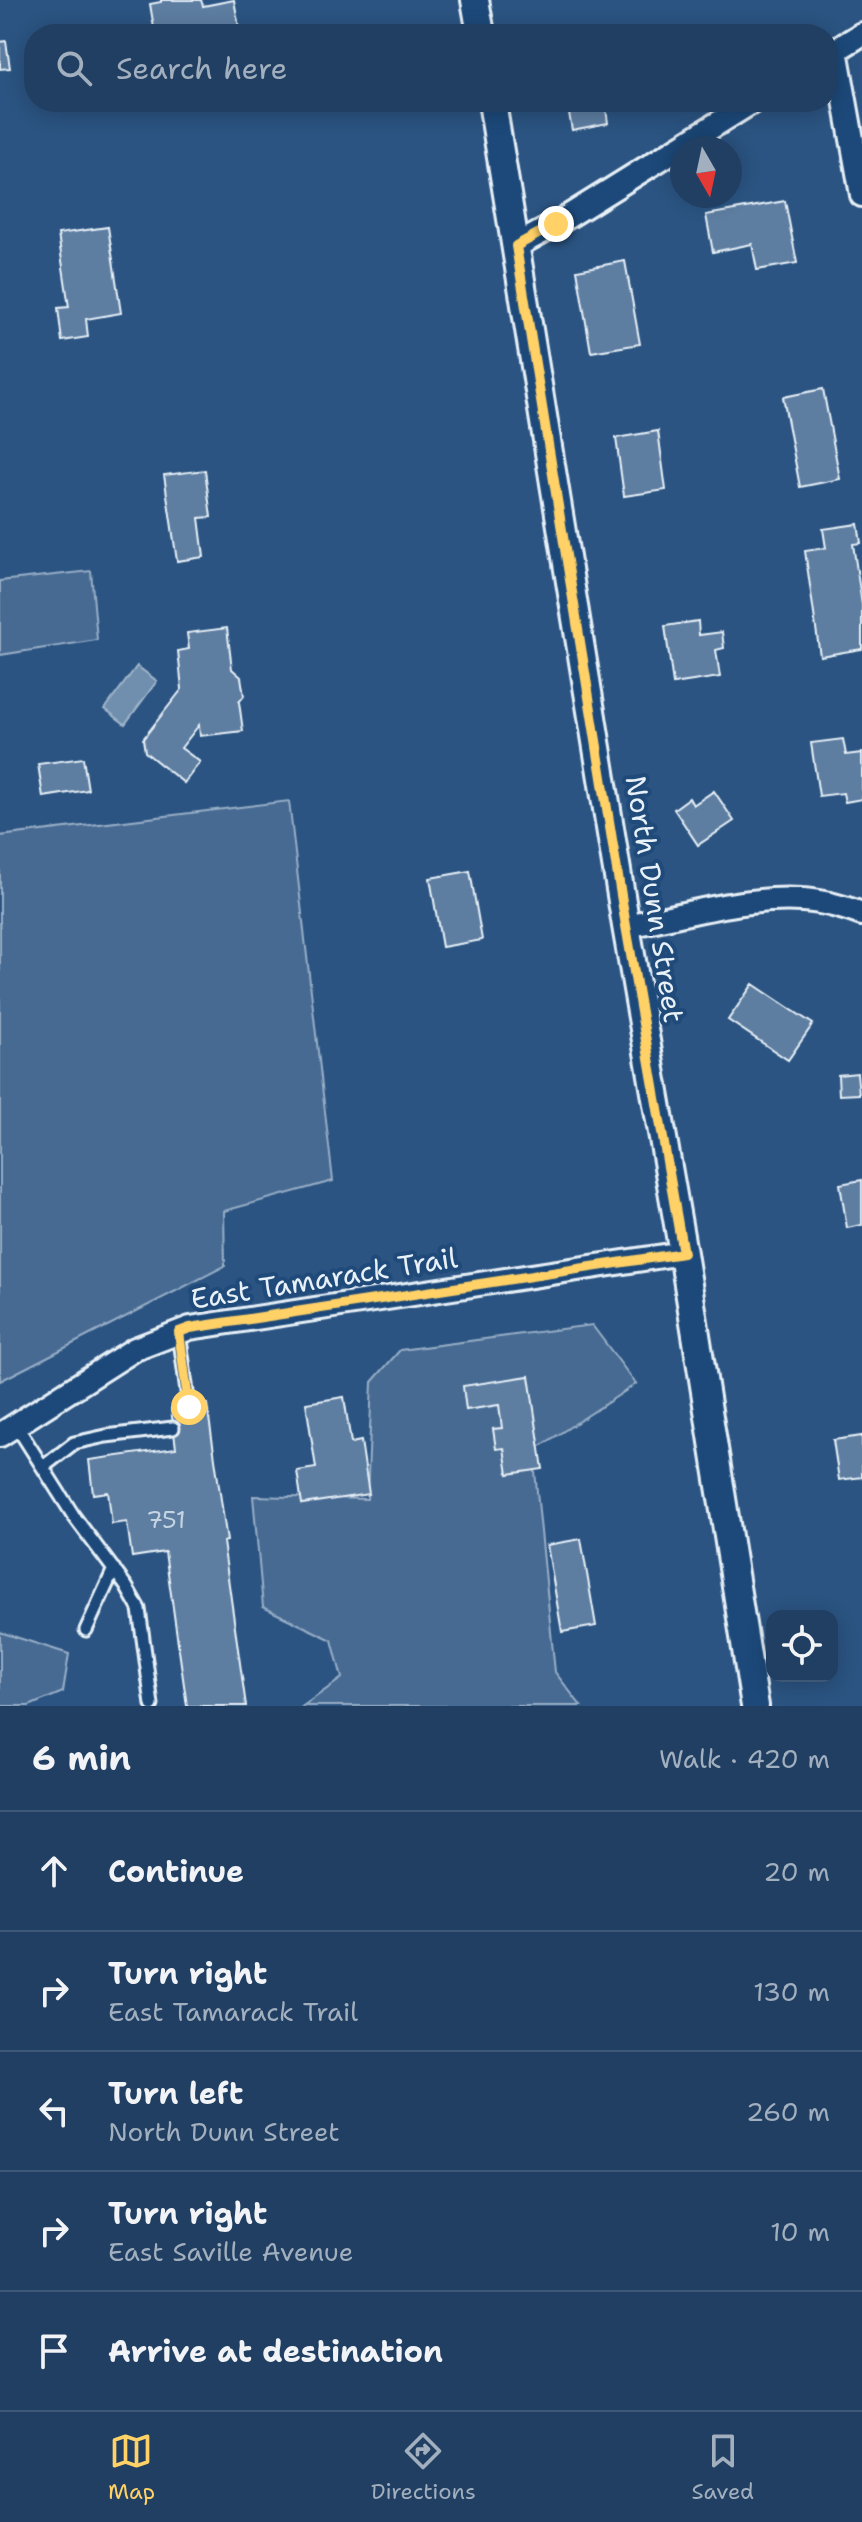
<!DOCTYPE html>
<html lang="en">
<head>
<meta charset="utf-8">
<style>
  body { margin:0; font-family:"Shantell Sans",sans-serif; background:#2d4a6b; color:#f1f3f6 }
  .controls { position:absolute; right:24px; bottom:24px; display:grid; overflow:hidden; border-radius:16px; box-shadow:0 4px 20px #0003 }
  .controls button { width:72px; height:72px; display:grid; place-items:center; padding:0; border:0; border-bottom:2px solid #3d5877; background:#203f62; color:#f1f3f6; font:40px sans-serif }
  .compass { position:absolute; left:670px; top:136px; width:72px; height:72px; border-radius:50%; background:#203f62; box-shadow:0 4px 20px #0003; rotate:171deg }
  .stop { position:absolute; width:24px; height:24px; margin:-18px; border:6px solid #ffd166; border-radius:50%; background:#fff }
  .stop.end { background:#ffd166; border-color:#fff; box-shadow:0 2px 8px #0008 }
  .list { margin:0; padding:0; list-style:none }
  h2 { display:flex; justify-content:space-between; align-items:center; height:104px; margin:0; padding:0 32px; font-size:34px }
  h2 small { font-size:26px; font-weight:400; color:#a2afbe }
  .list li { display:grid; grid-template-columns:52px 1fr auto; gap:24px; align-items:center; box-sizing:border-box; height:120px; padding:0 32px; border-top:2px solid #3d5877 }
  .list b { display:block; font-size:30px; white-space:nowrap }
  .list p { margin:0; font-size:26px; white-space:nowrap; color:#a2afbe }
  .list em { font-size:26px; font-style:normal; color:#a2afbe }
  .icon { flex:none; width:44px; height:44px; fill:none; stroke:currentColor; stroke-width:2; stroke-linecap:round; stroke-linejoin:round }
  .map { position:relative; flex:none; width:862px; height:1706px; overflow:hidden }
  .search { position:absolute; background:#203f62; box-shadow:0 4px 20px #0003; left:24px; right:24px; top:24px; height:88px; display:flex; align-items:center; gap:20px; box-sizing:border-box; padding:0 28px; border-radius:32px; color:#a2afbe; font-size:30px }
  .sheet { height:704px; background:#203f62 }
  nav { display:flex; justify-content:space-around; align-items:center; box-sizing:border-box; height:112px; border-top:2px solid #3d5877; background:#203f62; font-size:22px; color:#a2afbe }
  nav a { display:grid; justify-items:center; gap:4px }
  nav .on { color:#ffd166 }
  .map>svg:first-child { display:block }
  .green { fill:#476b93; stroke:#98aec6; stroke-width:2 }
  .water { fill:#708ead; stroke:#a0b6cb; stroke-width:2 }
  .building { fill:#5d7da1; stroke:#e8f1f8; stroke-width:2 }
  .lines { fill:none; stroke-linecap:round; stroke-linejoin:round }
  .service-casing { stroke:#e8f1f8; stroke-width:17 }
  .minor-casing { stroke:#e8f1f8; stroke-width:28 }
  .tertiary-casing { stroke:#e8f1f8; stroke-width:32 }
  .service { stroke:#1f4a7a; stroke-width:11 }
  .minor { stroke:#1f4a7a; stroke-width:22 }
  .tertiary { stroke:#1f4a7a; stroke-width:26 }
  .route { stroke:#ffd166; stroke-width:10 }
  .labels { text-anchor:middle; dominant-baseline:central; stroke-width:8; stroke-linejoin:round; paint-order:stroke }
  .number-label { font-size:24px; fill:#c5d4e2 }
  .street-label { font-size:28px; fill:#e8f1f8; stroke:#1f4a7a }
</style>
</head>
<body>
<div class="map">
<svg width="862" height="1706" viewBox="0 0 862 1706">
  <rect width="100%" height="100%" fill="#2b5482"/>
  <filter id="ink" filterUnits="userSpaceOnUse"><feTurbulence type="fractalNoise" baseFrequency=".0125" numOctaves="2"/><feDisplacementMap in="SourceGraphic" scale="16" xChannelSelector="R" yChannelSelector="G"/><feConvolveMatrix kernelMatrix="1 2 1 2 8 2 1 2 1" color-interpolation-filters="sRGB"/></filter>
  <g filter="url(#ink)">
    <path class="green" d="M91,571L97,640L0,655V581Z
      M289,801L333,1181L224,1211L225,1266L0,1381V836Z
      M592,1325L636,1384L533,1451L555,1672L581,1706H303L342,1678L332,1640L263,1607L253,1496L367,1499L372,1382L400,1350Z
      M0,1632L69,1654L63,1692L29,1706H0Z"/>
    <path class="water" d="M137,666L157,681L125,724L105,709Z"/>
    <path class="building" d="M161,0H201L203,6L234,0L239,27L200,34L199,27L155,34L150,4L161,2Z
      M6,41L10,68L0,69V42Z
      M567,102H605L608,123L572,130Z
      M698,196H722L723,202L699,206Z
      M785,201L797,263L757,270L752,244L713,252L706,215Z
      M108,227L121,313L86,319L88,337L62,341L58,308L69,307L58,234Z
      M625,261L640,344L591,352L577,270Z
      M823,389L840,479L800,487L783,397Z
      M658,431L666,490L624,496L616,438Z
      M205,470L211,517L199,518L204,557L177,561L164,475Z
      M858,524L861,543L853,544L862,605V649L820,656L805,551L826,548L823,529Z
      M698,621L699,635L722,632L724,648L716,650L720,677L673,684L665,626Z
      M227,628L232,669L241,677L244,696L239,702L243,731L200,736L199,725L181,748L200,762L184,783L145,752L143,739L182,689L178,651L189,649L187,633Z
      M843,739L846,755L862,753V799L845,802L843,793L819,796L811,743Z
      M83,758L88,790L43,797L38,764Z
      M714,791L734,821L698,845L674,809L689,798L693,805Z
      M470,871L482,940L442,947L430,878Z
      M753,984L813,1024L788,1060L728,1020Z
      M857,1073L859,1094L839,1095L838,1075Z
      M862,1180V1225L847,1228L840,1184Z
      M529,1376L543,1469L508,1474L504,1448L496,1449L493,1429L502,1428L499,1405L466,1410L463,1386Z
      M344,1397L351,1443L361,1441L369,1494L302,1504L297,1471L316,1468L306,1403Z
      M207,1404L227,1541L223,1542L246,1706H187L165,1552L132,1557L127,1522L112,1524L108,1492L93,1494L89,1460L176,1448L171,1409Z
      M862,1436V1477L839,1480L833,1440Z
      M581,1539L596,1626L562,1632L547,1545Z"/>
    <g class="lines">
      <defs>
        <path id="service" d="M179,1332L189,1407
          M16,1425L73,1515L126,1586L139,1609L152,1705
          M43,1467L74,1443L106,1436L173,1428
          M86,1630L114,1569"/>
        <path id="minor" d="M836,50L862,195
          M828,55L862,34
          M516,246L556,224L752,102
          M626,926C681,916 747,896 802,900C823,901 843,907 862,914
          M0,1435L135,1349L190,1328L683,1253"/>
        <path id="tertiary" d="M475,0L481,34
          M492,102L626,926L683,1253L755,1706"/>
      </defs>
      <use href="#service" class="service-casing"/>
      <use href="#minor" class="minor-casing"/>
      <use href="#tertiary" class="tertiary-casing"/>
      <use href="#service" class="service"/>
      <use href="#minor" class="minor"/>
      <use href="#tertiary" class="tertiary"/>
    </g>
  </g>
  <g class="lines" filter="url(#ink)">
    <path class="route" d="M189,1407L179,1332L190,1328L683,1253L626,926L516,246L556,224"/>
  </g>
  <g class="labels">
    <g class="number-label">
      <text x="166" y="1520">751</text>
    </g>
    <g class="street-label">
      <text transform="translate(655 899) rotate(81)">North Dunn Street</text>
      <text transform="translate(324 1278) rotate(-9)">East Tamarack Trail</text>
    </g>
  </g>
</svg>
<div class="controls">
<button><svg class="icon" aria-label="locate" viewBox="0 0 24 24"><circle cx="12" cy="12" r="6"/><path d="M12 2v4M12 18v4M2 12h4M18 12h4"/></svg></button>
</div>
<svg class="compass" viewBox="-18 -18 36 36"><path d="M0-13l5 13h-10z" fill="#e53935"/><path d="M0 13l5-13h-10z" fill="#a2afbe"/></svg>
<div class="stop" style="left:189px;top:1407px"></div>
<div class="stop end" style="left:556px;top:224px"></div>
<div class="search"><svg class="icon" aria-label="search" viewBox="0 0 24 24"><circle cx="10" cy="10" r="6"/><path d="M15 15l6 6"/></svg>Search here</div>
</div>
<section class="sheet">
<h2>6 min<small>Walk · 420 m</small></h2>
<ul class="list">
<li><svg class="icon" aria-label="ahead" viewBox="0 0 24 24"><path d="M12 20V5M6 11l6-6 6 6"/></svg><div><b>Continue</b></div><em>20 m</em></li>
<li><svg class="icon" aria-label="right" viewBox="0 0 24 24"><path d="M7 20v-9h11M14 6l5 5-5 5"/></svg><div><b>Turn right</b><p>East Tamarack Trail</p></div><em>130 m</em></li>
<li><svg class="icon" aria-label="left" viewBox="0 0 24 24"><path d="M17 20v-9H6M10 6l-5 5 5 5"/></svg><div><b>Turn left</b><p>North Dunn Street</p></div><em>260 m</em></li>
<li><svg class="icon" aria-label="right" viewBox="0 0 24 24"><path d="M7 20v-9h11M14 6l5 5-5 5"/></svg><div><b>Turn right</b><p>East Saville Avenue</p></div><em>10 m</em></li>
<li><svg class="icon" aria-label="arrive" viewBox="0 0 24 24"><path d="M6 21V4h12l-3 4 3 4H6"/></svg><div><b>Arrive at destination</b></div></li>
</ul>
</section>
<nav>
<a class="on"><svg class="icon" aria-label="map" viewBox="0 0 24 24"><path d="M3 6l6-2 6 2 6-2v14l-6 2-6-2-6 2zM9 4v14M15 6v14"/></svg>Map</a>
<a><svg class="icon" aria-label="directions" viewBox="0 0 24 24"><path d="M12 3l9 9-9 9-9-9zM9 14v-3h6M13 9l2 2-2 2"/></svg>Directions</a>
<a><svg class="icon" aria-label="saved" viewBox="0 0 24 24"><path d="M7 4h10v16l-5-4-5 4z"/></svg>Saved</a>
</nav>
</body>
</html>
